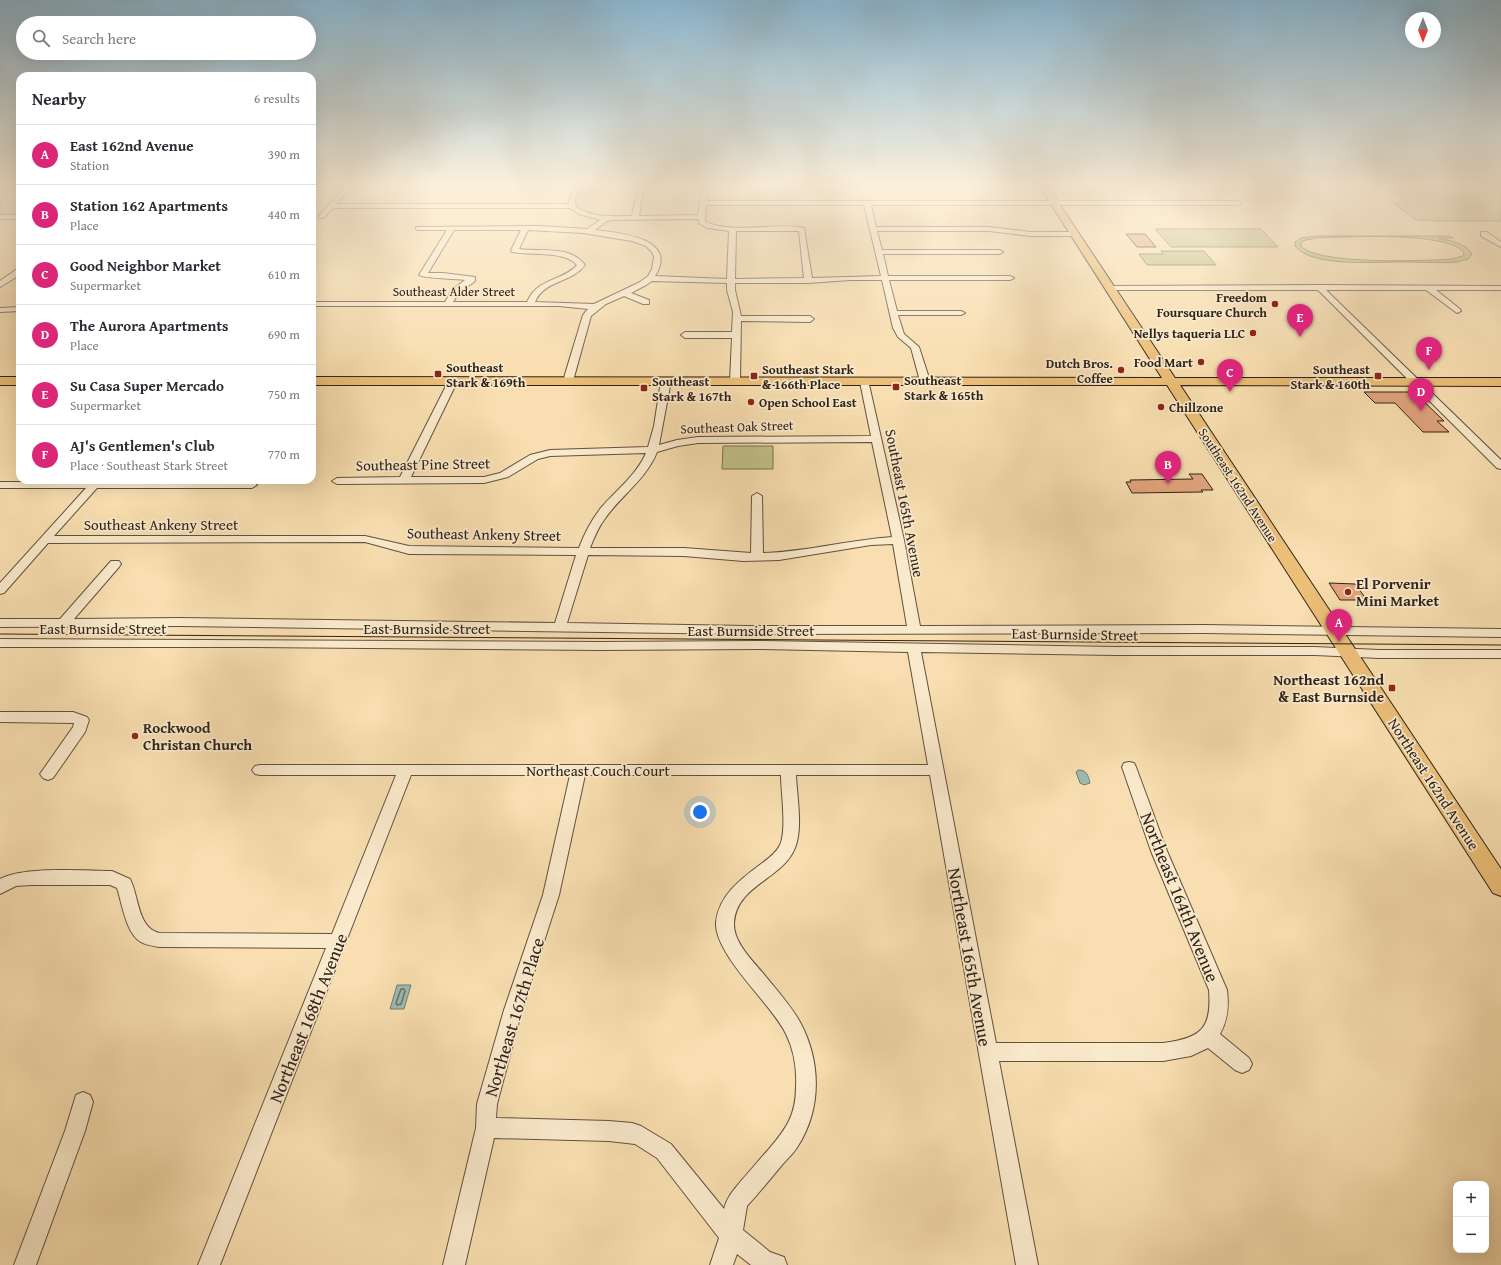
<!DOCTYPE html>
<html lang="en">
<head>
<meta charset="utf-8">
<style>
  body { margin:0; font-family:"Gentium Book Plus",serif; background:#f7f7f7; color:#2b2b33 }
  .controls { position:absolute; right:12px; bottom:12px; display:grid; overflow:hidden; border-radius:8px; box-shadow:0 4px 16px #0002 }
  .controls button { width:36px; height:36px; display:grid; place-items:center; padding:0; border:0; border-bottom:1px solid #e1e1e2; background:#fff; color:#2b2b33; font:20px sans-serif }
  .compass { position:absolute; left:1405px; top:12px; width:36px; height:36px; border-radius:50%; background:#fff; box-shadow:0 4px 16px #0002; rotate:180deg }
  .you { position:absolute; left:700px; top:812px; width:14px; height:14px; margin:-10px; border:3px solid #fff; border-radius:50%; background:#1a73e8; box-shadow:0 0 0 6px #1a73e833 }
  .badge { display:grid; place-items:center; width:26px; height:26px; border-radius:50%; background:#db2777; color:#fff; font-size:13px; font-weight:700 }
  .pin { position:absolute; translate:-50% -33px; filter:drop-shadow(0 1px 2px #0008) }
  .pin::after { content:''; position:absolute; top:21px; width:14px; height:12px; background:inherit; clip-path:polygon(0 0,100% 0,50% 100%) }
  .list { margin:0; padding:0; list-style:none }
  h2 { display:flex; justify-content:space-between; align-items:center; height:52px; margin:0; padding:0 16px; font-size:17px }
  h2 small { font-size:13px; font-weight:400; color:#7c7c81 }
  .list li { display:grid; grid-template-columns:26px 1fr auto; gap:12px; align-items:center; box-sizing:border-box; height:60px; padding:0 16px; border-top:1px solid #e1e1e2 }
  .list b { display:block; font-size:15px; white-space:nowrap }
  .list p { margin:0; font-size:13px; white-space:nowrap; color:#7c7c81 }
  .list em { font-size:13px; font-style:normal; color:#7c7c81 }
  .icon { flex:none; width:22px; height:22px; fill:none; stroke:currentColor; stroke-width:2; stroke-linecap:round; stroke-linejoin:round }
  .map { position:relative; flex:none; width:1501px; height:1265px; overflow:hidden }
  .search { position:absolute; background:#fff; box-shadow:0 4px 16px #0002; left:16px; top:16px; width:300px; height:44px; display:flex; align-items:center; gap:10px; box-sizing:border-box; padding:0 14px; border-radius:22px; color:#7c7c81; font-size:15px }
  .panel { position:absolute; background:#fff; box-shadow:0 4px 16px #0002; left:16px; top:72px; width:300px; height:412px; border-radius:12px }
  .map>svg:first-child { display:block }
  .green { fill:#c0c089; stroke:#777152; fill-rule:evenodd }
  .water { fill:#9ebbb1; stroke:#717e75 }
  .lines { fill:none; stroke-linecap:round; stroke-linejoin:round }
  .shore { stroke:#666e66; stroke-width:1.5 }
  .building { fill:#e2a47d; stroke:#2e221a }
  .minor-casing { stroke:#605140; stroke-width:2 }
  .major-casing { stroke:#2e221a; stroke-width:2 }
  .minor { fill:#faeacc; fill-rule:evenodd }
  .major { fill:#ecbf78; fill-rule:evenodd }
  .tram { stroke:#2e221a; stroke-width:1 }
  .poi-dot { fill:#8f2418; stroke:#faeacc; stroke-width:1.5 }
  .labels { text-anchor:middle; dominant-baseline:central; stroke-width:3.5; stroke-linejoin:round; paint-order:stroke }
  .far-street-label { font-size:13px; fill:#2e221a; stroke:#faeacc }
  .far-poi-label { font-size:13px; font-weight:bold; fill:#2e221a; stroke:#faeacc; text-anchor:start }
  .street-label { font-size:15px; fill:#2e221a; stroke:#faeacc }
  .poi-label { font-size:15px; font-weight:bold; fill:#2e221a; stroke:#faeacc; text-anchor:start }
  .near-street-label { font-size:18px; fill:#2e221a; stroke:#faeacc }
</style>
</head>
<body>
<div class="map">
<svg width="1501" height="1265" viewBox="0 0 1501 1265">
  <rect width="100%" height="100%" fill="#f8deb0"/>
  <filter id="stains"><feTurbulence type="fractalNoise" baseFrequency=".005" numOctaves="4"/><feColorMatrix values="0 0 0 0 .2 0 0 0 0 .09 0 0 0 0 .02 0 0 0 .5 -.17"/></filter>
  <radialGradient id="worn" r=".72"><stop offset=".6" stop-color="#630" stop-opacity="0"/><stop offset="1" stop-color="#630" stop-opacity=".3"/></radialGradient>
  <path class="green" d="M0,187H20V215H0Z
    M1385,187H1501V221H1434L1431,220H1416L1393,203H1407Z
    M1155,229H1261L1278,247H1171Z
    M1316,236H1450L1453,238H1439C1450,241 1466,243 1472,254L1468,259L1457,262C1437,263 1418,262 1398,262C1374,262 1311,267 1295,246V242L1301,238ZM1316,238C1343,237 1450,231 1464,253L1463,256L1452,259C1424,261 1317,265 1301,246V242L1306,240Z
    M1161,251H1204L1216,265H1147L1139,254H1163Z
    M723,446H773V469H722Z"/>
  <path class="water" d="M1078,770C1087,770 1088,775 1090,783L1084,785L1080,783L1076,772Z
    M397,985H411L404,1009H390Z"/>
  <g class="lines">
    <path class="shore" d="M401,989H404L405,991L401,1004L397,1005L396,1003Z"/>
  </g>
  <path class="building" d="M1126,234H1145L1156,247H1137Z
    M1364,392H1414L1444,421H1437L1449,432H1423L1395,403H1375Z
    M1189,474H1202L1213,490H1201L1203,492L1132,493L1126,482H1131L1130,480L1193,479Z
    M1329,583L1355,584L1367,600H1340Z"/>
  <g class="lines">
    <defs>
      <path id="minor" d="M344,187H351L336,204H568L574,187H580L575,200L576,207C593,218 613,216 632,216L638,187H644L639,216L698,215L702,187H708L707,201H1238L1241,203L1238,205H871L876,227H989L1031,232H1075L1079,234L1075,236H1031L989,231H877L882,250H999L1003,252L999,254H883L888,276H1010L1014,278L1010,280H889L897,311H961L965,313L961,315H898L904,334L919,347L930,381L928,383L925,384L920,381L911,348L898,337L893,328L882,280H850L808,283H735V290L741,316H810L814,319L810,322L741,321L740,381L735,384L730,381L732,338H685L681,335L685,332H732L733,312L727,290V283L652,281L646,285L631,293L649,300V304H643L624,296L606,304L591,316L573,381L568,384L563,381L583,315L588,309L559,306H312V302H445L452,290L465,280C457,279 423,278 419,275L447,230H418L416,229V227L540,226L587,229L600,220L579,214L570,208H333L323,218H319V216ZM706,205H864L881,276L812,278L804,228C777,222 729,235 705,221ZM698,219L699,223L707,228L729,231L727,279L655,276C679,238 620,233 595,230L607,221L611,220ZM454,230H521L511,250L512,252C531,256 564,250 577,265C562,282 538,277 527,302H453L458,294L475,281V277L443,273H428ZM528,230L583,233L632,241L646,246L652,252L654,257L652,269L648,276L640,282L594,304L535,302C544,280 572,283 585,265C570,245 541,252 519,249ZM736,231H799L804,278L735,279Z
        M0,215H20V219H0Z
        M1481,232H1487L1501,242V247L1481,236Z
        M17,269H20V275L0,287V281Z
        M1321,285L1501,286V290H1436L1460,309L1461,311L1457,313L1426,290H1326L1501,460V469L1497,468L1318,290H1110L1106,288L1110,286Z
        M20,307V311L0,312V308Z
        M666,378L671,381L659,445L677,440L698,437L871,436L860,382L865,379L868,380L904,540L920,626L1205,625L1501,629V637L1205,633L748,634L179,626L0,627V619H60L111,561H119L121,564L119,567L74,619L179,618L555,623L576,555L409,554L365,542L48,543L4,593L0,594V583L86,488H0V482H91L93,480H103V482H252L257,485L252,488H97L54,536H365L409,546L579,548C584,534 591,521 600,509C615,491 636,476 646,453L550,456L538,459L508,477L484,483L337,484L332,481L337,478L400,477L449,380L452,379L457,382L411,477H484L500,473L530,455L550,450L648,447L654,426L661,381ZM872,442L892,537C848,540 806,552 763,553L762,496L757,493L752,496L751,553L684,548H590C594,538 598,528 604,520C620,496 646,480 657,452L678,446L698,443ZM893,544L907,626H748L567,623L588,555L684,556L743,561L779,560L871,545Z
        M0,639L601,642L758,641L1115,647H1315L1379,650H1501V658H1379L1315,655H1115L921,652L996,1043H1163C1201,1038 1212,1029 1209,990L1151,851L1122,767L1124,763L1129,762L1134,763L1136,767L1167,851L1227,990C1229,1006 1228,1020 1220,1034L1249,1058L1252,1064L1249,1070L1242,1073L1235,1070L1208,1048L1191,1056L1163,1061H999L1038,1265H1016L930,775H796C797,797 803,828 795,848C783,879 736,885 734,923C733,941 751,959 762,972C775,988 790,1004 800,1022C821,1061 822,1108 798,1146C794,1153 788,1158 782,1165C771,1178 759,1193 747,1206L743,1230L770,1252L784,1257L787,1265H751L737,1254L733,1265H710L719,1238L657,1158L635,1144L609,1141L494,1138L465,1265H443L476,1128L477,1104L504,1010L543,895L570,775H411L220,1265H198L326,948L159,947C153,946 146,945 141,942C126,934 122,903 117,888L110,885H31L16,886L0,894V879C25,866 83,871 112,871L130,879C139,896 137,927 159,933L332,934L396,775H260L255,774L252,770L255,766L260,765H928L908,652L758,649L601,650L242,647H0ZM585,775H781C781,792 787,830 780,845C776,853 768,859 761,864C741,879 719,895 716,922C714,955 772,1004 786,1034C794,1050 797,1070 796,1087C796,1115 786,1129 769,1149C759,1160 750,1171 741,1181C733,1191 727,1197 724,1209L671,1144L641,1126L632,1123L609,1121L496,1118L497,1104L522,1010L559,895Z
        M0,712H73L87,717L89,720L85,732L53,778L48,780L43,778L40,774L73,727L74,723L0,722Z
        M83,1092L90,1095L93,1102L85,1131L36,1265H14L65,1131L76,1095Z"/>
      <path id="major" d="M1040,187H1048L1175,378H1501V386L1180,385L1501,869V896L1493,893L1167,385H312V377L1162,378Z
        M0,377H20V385H0Z"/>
    </defs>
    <use href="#minor" class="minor-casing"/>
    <use href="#major" class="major-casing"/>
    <use href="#minor" class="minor"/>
    <use href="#major" class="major"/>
    <path class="tram" d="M0,634L1501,645"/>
  </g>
  <linearGradient id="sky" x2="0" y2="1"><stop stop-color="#8ab7d2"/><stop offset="0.51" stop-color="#fcf0db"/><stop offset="1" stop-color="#fcf0db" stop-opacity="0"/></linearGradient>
  <rect width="1501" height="364" fill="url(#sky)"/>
  <g class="poi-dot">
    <circle cx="1275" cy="304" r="4"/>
    <circle cx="1253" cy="333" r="4"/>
    <circle cx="1201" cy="362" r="4"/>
    <circle cx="1121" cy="370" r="4"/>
    <rect x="434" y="370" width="8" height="8" rx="2"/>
    <rect x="750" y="372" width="8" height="8" rx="2"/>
    <rect x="1374" y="372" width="8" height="8" rx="2"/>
    <rect x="892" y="383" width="8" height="8" rx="2"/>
    <rect x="640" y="384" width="8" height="8" rx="2"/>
    <circle cx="751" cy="402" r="4"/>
    <circle cx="1161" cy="407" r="4"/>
    <circle cx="1348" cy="592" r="4"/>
    <rect x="1388" y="684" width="8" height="8" rx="2"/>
    <circle cx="135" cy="736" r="4"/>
  </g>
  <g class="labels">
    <g class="far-street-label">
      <text x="454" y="291">Southeast Alder Street</text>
      <text transform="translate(737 427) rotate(-2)">Southeast Oak Street</text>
      <text transform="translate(1238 485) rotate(57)">Southeast 162nd Avenue</text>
    </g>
    <g class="far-poi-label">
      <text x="1267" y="297" text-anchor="end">Freedom<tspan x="1267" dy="15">Foursquare Church</tspan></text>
      <text x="1245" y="333" text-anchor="end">Nellys taqueria LLC</text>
      <text x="1193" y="362" text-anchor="end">Food Mart</text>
      <text x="1113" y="363" text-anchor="end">Dutch Bros.<tspan x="1113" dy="15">Coffee</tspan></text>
      <text x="446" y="367">Southeast<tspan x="446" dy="15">Stark &amp; 169th</tspan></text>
      <text x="762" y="369">Southeast Stark<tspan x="762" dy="15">&amp; 166th Place</tspan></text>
      <text x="1370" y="369" text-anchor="end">Southeast<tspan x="1370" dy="15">Stark &amp; 160th</tspan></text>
      <text x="904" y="380">Southeast<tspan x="904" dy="15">Stark &amp; 165th</tspan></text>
      <text x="652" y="381">Southeast<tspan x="652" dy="15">Stark &amp; 167th</tspan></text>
      <text x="759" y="402">Open School East</text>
      <text x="1169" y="407">Chillzone</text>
    </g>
    <g class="street-label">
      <text transform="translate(423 464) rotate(-1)">Southeast Pine Street</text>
      <text transform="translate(905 503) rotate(79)">Southeast 165th Avenue</text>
      <text x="161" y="524">Southeast Ankeny Street</text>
      <text transform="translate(484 534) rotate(1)">Southeast Ankeny Street</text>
      <text x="103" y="628">East Burnside Street</text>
      <text x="427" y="628">East Burnside Street</text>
      <text x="751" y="630">East Burnside Street</text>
      <text transform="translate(1075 634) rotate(1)">East Burnside Street</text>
      <text x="598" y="770">Northeast Couch Court</text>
      <text transform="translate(1434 784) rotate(57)">Northeast 162nd Avenue</text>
    </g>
    <g class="poi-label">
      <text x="1356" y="583">El Porvenir<tspan x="1356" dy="17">Mini Market</tspan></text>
      <text x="1384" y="679" text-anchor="end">Northeast 162nd<tspan x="1384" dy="17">&amp; East Burnside</tspan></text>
      <text x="143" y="727">Rockwood<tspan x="143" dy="17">Christan Church</tspan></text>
    </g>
    <g class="near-street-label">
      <text transform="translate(1180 897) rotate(68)">Northeast 164th Avenue</text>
      <text transform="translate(970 957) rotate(80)">Northeast 165th Avenue</text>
      <text transform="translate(514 1017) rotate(-73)">Northeast 167th Place</text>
      <text transform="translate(308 1018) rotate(-68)">Northeast 168th Avenue</text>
    </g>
  </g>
  <rect width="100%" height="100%" filter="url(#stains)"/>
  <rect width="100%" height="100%" fill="url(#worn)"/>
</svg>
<div class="controls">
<button>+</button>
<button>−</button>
</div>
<svg class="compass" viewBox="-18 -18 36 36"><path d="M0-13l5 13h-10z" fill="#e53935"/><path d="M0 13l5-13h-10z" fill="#7c7c81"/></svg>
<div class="you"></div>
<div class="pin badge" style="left:1339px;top:642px">A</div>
<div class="pin badge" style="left:1168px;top:484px">B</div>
<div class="pin badge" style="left:1230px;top:392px">C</div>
<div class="pin badge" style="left:1421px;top:411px">D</div>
<div class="pin badge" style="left:1300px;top:337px">E</div>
<div class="pin badge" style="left:1429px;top:370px">F</div>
<div class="search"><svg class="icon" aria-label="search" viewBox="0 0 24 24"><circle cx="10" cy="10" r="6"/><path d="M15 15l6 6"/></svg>Search here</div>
<section class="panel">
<h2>Nearby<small>6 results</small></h2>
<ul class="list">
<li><span class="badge">A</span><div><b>East 162nd Avenue</b><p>Station</p></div><em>390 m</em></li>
<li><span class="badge">B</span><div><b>Station 162 Apartments</b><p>Place</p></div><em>440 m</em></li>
<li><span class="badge">C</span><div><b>Good Neighbor Market</b><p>Supermarket</p></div><em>610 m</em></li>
<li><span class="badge">D</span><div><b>The Aurora Apartments</b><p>Place</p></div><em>690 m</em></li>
<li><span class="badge">E</span><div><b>Su Casa Super Mercado</b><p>Supermarket</p></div><em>750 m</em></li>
<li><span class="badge">F</span><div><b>AJ's Gentlemen's Club</b><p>Place · Southeast Stark Street</p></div><em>770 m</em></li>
</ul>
</section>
</div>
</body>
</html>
